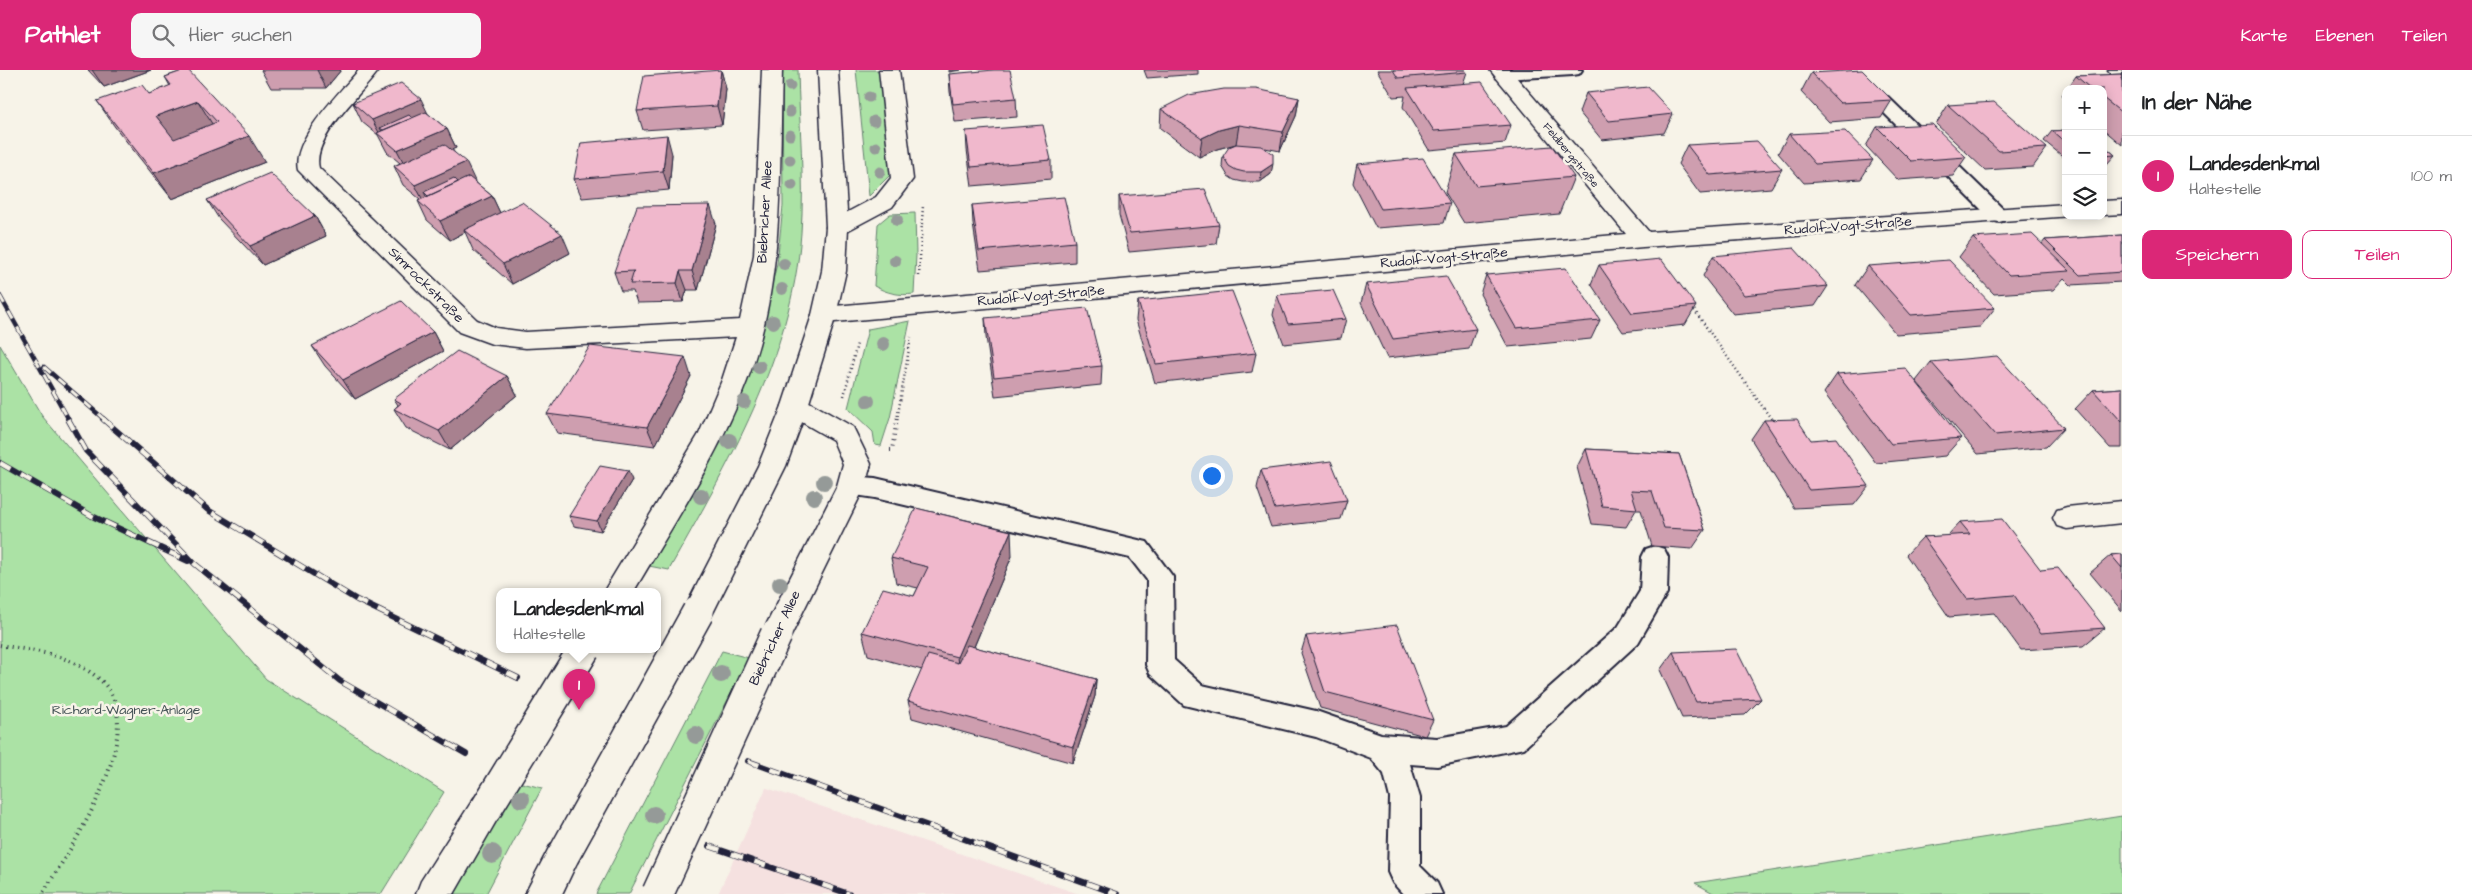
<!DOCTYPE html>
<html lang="de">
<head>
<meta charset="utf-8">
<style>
  body { margin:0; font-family:"Architects Daughter",sans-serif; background:#f6f6f6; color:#202124 }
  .controls { position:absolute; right:15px; top:15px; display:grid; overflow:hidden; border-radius:10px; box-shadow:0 2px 12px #0003 }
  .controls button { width:45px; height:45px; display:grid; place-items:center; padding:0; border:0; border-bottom:1px solid #e0e0e0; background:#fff; color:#202124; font:25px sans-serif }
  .you { position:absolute; left:1211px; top:405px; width:18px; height:18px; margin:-12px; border:4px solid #fff; border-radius:50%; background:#1a73e8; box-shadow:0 0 0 8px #1a73e833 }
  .badge { display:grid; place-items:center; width:32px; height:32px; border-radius:50%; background:#db2777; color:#fff; font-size:16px; font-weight:700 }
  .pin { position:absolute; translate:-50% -41px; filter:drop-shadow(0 1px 2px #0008) }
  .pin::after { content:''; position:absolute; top:26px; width:18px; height:15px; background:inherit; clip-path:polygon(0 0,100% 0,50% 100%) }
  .popup { position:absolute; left:496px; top:518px; width:165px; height:65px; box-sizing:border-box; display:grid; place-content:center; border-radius:10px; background:#fff; filter:drop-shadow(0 1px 4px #0005); font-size:16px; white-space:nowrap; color:#757577 }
  .popup b { font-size:19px; color:#202124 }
  .popup::after { content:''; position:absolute; left:50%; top:100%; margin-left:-10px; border:10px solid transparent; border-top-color:#fff }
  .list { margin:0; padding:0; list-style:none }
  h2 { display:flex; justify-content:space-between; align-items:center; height:65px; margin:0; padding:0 20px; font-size:21px }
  h2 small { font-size:16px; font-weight:400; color:#757577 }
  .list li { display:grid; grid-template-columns:32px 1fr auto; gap:15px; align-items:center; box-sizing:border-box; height:80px; padding:0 20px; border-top:1px solid #e0e0e0 }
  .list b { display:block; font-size:19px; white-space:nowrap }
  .list p { margin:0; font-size:16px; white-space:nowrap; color:#757577 }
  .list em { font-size:16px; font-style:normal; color:#757577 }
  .actions { display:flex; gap:10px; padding:15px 20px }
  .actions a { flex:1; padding:11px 0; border:1px solid #db2777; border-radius:10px; text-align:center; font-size:18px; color:#db2777 }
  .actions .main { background:#db2777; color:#fff }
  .icon { flex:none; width:28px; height:28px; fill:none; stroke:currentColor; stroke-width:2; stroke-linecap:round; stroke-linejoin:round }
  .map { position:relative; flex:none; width:2122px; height:824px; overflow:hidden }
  header { display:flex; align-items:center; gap:30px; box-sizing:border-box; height:70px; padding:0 25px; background:#db2777; color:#fff }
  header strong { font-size:24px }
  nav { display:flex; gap:28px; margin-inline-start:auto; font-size:18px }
  .search { width:350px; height:45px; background:#f6f6f6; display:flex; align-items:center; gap:12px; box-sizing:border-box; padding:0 18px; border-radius:10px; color:#757577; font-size:19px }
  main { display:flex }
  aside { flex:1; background:#fff }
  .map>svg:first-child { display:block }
  .built { fill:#f5e1e0 }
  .green { fill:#abe2a5; stroke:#668270 }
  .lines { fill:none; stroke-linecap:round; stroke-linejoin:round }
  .lane-casing { stroke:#22223b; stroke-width:4 }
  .street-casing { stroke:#22223b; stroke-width:3 }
  .secondary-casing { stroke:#22223b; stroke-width:3 }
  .path-far1 { stroke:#22223b; stroke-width:2.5; stroke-dasharray:1 3; stroke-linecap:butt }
  .path { stroke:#22223b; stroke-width:4; stroke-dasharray:1 4.5; stroke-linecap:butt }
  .lane { fill:#f7f3e8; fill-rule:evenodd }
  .street { fill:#f7f3e8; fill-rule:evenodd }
  .secondary { fill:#f7f3e8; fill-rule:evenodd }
  .rail-far1-casing { stroke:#22223b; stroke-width:4.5 }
  .rail-casing { stroke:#22223b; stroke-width:6 }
  .rail-far1 { stroke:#f7f3e8; stroke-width:3; stroke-dasharray:9; stroke-linecap:butt }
  .rail { stroke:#f7f3e8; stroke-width:4.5; stroke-dasharray:12; stroke-linecap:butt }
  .street-bridge-casing { stroke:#22223b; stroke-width:34; stroke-linecap:butt }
  .secondary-bridge-casing { stroke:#22223b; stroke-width:34; stroke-linecap:butt }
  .street-bridge { stroke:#f7f3e8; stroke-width:31 }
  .secondary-bridge { stroke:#f7f3e8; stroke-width:31 }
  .tree { fill:#959a98 }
  .wall { fill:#ce9eaf; stroke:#22223b }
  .shaded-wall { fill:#a8818f; stroke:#22223b }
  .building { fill:#f0b8cc; stroke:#22223b; fill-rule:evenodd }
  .labels { text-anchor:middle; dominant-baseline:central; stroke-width:5; stroke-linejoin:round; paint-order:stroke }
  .far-street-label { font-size:11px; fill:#22223b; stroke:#f7f3e8 }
  .street-label { font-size:14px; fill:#22223b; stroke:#f7f3e8 }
  .park-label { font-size:14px; fill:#445256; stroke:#f7f3e8 }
</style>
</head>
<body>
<header>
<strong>Pathlet</strong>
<div class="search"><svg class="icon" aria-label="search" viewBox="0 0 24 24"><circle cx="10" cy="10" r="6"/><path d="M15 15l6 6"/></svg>Hier suchen</div>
<nav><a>Karte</a><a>Ebenen</a><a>Teilen</a></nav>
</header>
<main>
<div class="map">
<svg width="2122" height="824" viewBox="0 0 2122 824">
  <rect width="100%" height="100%" fill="#f7f3e8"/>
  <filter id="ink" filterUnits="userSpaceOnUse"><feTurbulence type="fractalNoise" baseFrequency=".02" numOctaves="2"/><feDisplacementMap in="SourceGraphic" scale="10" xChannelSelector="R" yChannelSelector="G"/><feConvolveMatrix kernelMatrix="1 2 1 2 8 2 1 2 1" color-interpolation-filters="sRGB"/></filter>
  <g filter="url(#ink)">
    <path class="built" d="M766,718H767L1079,824H718Z"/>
    <path class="green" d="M782,0H798C799,54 805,110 801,163C792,287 728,394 669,500L649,496L687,428L758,270L777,194L783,136Z
      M856,0H879L891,94V104L869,126Z
      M915,143L916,185L914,224C899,226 887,223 874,216L878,154L890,144Z
      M910,251L890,348L881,376L875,375L873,362L848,338L868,259Z
      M0,275L42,346L266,609L444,722L381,824H0Z
      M722,581L749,588L629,824H596Z
      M518,712L542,718L486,824H449Z
      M2122,746V824H1715L1695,813Z"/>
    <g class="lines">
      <defs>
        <path id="lane" d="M1498,0H1582L1579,4L1573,5L1503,9L1497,8L1494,4Z
          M1882,26L1888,27L2006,142L2009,146L2006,150L1999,152L1992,150L1876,35L1873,31L1876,27Z
          M851,406L875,408L1147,472L1173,507L1174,590L1202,615L1316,641L1381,664L1437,668L1506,656L1618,557L1640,521L1642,487L1646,479L1655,476L1664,479L1668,487L1667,523L1638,573L1524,678L1437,696L1410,694L1420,728V796L1437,813L1442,824H1403L1393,813L1388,802L1390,728L1384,704L1371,688L1316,667L1184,635L1150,604L1146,595L1147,510L1130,488L875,428L842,423L838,416L842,409Z"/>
        <path id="street" d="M359,0H379C362,24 311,68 319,98L477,250L496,258L526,262L740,250L754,185L762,0H782C779,104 785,212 747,311C719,385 674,453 634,521H604L699,364L722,310L736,267L526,278L492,274L459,262L298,100C291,70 340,22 359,0Z
          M879,0H899L913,109L892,137L845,162L837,164L829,162L826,157L829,152L876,127L891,108Z
          M1490,0H1510L1649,162L2066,134V146H2072L1643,177L824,253L815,251L812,245L815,239L824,237L1626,164Z
          M2108,0H2122V9L2115,7Z
          M2122,130V144L2103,145V131Z
          M795,327L804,329L853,357L871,394L865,416L787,574L776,578L765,574L761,565L837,416L843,394L833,370L786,343L782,336L786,329Z
          M2122,431V453L2067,459L2057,456L2053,448L2057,440L2067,437Z
          M486,723L498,728L503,739L454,824H416L421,811L474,728Z"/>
        <path id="secondary" d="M818,0H838L848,157L846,201L836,245L808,336L786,396L709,551L698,555L687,551L683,542L758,396L782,336L812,245L822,201L826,157Z
          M563,769L575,774L580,786L562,824H525L551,774Z"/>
      </defs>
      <use href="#lane" class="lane-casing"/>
      <use href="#street" class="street-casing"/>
      <use href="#secondary" class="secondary-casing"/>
      <path class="path-far1" d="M919,206L923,135
        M1692,237L1772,350
        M844,326L857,274
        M897,350L911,267"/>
      <path class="path" d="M1772,349L1774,352
        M890,380H892L897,349
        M0,575C26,580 54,582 78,595C90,601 106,612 112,625C138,679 71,779 42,824"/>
      <use href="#lane" class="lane"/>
      <use href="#street" class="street"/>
      <use href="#secondary" class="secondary"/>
      <defs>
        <path id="rail-far1" d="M0,226L69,350
          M44,297L105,350"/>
        <path id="rail" d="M68,349L86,381L195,494L340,611L466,684
          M103,349L208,440L357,530L518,608
          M0,393L92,446L188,491
          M748,691L1117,824
          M709,776L849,824"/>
      </defs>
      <use href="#rail-far1" class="rail-far1-casing"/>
      <use href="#rail" class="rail-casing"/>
      <use href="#rail-far1" class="rail-far1"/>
      <use href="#rail" class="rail"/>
      <defs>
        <path id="street-bridge" d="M486,739L584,579
          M658,823L776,565"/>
        <path id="secondary-bridge" d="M563,786L698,542"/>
      </defs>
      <use href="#street-bridge" class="street-bridge-casing"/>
      <use href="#secondary-bridge" class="secondary-bridge-casing"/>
      <use href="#street-bridge" class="street-bridge"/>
      <use href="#secondary-bridge" class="secondary-bridge"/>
    </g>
    <g class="tree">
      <circle cx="790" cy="16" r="5.5"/>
      <circle cx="869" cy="27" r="5.5"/>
      <circle cx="790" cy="42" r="5.5"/>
      <circle cx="874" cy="51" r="5.5"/>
      <circle cx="790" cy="65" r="5.5"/>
      <circle cx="876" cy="77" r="5.5"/>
      <circle cx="790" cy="90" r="5.5"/>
      <circle cx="880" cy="102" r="5.5"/>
      <circle cx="792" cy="115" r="5.5"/>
      <circle cx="897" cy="150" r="6"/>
      <circle cx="895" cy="191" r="6"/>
      <circle cx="784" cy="194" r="6"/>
      <circle cx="782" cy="219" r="6"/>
      <circle cx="773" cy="252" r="7"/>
      <circle cx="883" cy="274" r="7"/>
      <circle cx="759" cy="297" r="7"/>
      <circle cx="868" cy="331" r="7"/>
      <circle cx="744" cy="332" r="7"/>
      <circle cx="729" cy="371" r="8"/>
      <circle cx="824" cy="412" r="8"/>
      <circle cx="701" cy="426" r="8"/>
      <circle cx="814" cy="427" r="8"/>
      <circle cx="780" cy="514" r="8"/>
      <circle cx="721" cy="604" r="9"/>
      <circle cx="696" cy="665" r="9"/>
      <circle cx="521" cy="729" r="9"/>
      <circle cx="654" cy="745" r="9"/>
      <circle cx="492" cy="784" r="10"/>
    </g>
    <path class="wall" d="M88,0H151L104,17Z
      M185,0L265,92L172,129L115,57L97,31L149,24L170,16L165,7Z
      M261,0H341L326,18H271Z
      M721,0L726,19L722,55L643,60L637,41Z
      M1144,0H1198V4L1147,8Z
      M1377,0H1465L1467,2L1463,14L1511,55L1505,73L1429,80L1403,37L1405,26L1393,27Z
      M1811,3L1892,30L1881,48L1829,52L1801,22Z
      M949,4L1016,28L1017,47L955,52L950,22Z
      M2122,4V75L2103,59V19H2067L2076,6Z
      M2066,20V28L2062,25Z
      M1586,23L1673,44L1664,63L1602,70L1579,42Z
      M1299,28L1296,46L1280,81L1265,78L1271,104L1260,112H1243L1234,110L1228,106L1222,96L1223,86L1236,74L1217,79L1199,87L1160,58L1161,39Z
      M353,33L427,43L447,59L456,78L452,79L474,111L492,126L500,143L570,183L512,214L473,180L465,162L450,170L427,150L418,131L420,129L403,115L394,96L400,93L387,82L378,65L362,52Z
      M1948,35L2047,78L2033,97L1985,100L1936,54Z
      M1877,57L1966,87L1953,106L1898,110L1866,76Z
      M2066,60V89L2044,71L2052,61Z
      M966,61L1051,90V109L972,116L967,80Z
      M1789,64L1873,90L1861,109L1804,113L1778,83Z
      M1687,75L1782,99L1771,118L1700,124L1678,94Z
      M2103,75L2115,85L2106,95H2103Z
      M672,84L669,120L582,128L574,109Z
      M1456,84L1574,107L1559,144L1464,153L1445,122Z
      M1357,94L1450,133L1444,153L1376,158L1353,113Z
      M1119,126L1219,155L1216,174L1129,182L1119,145Z
      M207,130L315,146L326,166L263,195L219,149Z
      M972,135L1075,172V192L980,200L973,154Z
      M716,154L698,220H687L683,232L637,233L633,221H621L614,202Z
      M2122,165V212L2071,215L2064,208L2053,220L1994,224L1959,187L1973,168L2042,174L2045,170Z
      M1713,186L1828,216L1815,236L1733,244L1703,206Z
      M1599,195L1696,236L1685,255L1623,262L1591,214Z
      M1868,196L1995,238L1980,257L1896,264L1855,215Z
      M1486,205L1600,250L1591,269L1508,277L1480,224Z
      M1366,214L1476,259L1469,279L1387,288L1361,233Z
      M1277,225L1346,249L1341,268L1284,274L1273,245Z
      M1138,231L1256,283L1252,302L1155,313L1136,250Z
      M985,248L1102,296L1101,315L995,326L986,267Z
      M433,262L443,281L355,329L325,296L312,276Z
      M1931,292L2064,358L2046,377L1978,384L1916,311Z
      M1837,304L1961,368L1945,386L1876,393L1824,323Z
      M507,306L517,325L450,380L406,358L394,339L398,335L394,329Z
      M691,306L655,376L557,363L547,344Z
      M2122,318V378H2110L2075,339L2093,320Z
      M1764,350L1811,370L1869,416L1854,435L1794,438L1751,369Z
      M1586,379L1679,384L1705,460L1692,479L1652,476L1641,440H1636L1626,457L1592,454L1577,397Z
      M1261,400L1347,430L1341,449L1271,457L1257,418Z
      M632,410L601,461L574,456L569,446Z
      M1960,452L2041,500L2105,558L2083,576L2021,580L1994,543L1949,547L1906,485L1923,467L1947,466Z
      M2122,484V541L2090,503L2111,485Z
      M1012,486L974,577L1096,609L1095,626L1073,693L912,648L908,631L922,600L868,585L862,562L914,526L918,518L896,513L891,488Z
      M1306,566L1433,650L1425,666L1320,638L1301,583Z
      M1673,582L1761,629L1745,645L1682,648L1660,600Z"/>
    <path class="shaded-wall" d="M92,0H151L104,17Z
      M317,0H341L326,18Z
      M721,0L726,19L722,55L717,36Z
      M949,0H961L949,2Z
      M1299,28L1296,46L1280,81L1283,62Z
      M421,29L430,48L380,58L385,67L381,66L372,50Z
      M198,31L214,57L174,72L156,46Z
      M1239,55L1236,74L1217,79L1199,87L1202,68L1219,60Z
      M447,59L456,78L407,99L397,80Z
      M667,65L672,84L669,120L663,101Z
      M249,66L265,92L172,129L154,103Z
      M466,92L475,111L433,130L424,122L429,132L425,134L415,115Z
      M1273,94L1271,104L1260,112L1261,102Z
      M492,126L501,145L464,160L465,162L450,170L440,151Z
      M710,135L716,154L698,220L692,201Z
      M315,146L326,166L263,195L250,176Z
      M562,164L570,183L512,214L503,194Z
      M680,201L687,220L683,232L677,213Z
      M433,262L443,281L355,329L343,310Z
      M685,287L691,306L655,376L647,357Z
      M507,306L517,325L450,380L439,361Z
      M628,401L632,410L601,461L597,451Z
      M1011,461L1012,486L960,610L957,587Z
      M1096,609L1095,626L1073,693V677Z"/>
    <path class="building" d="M185,0H188L249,66L154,103L97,31L142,15L149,24L171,15L165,7ZM198,31L217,52L174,69L156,46Z
      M721,0L717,36L637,41L644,6Z
      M994,0H1010L1016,28L953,34L949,4Z
      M1393,0H1465L1467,2L1398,8Z
      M1862,0L1892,30L1840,33L1811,3Z
      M2122,4V43L2103,28V19H2091L2076,6Z
      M1482,12L1511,55L1434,61L1407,18Z
      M401,13L421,29L372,50L353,33Z
      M1648,17L1673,44L1609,51L1586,23Z
      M1224,19H1256L1299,28L1283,62L1239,55L1219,60L1202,68L1161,39L1189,25Z
      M1994,32L2047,78L1999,81L1948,35Z
      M426,42L447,59L397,80L377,63Z
      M409,45L412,48L383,60L380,58Z
      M1932,54L1966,87L1911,91L1877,57Z
      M1043,55L1051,90L971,97L966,61Z
      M2066,60V73L2052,61Z
      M1845,61L1873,90L1815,94L1789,64Z
      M667,65L663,101L574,109L581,73Z
      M1757,71L1782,99L1710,105L1687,75Z
      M444,74L466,92L415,115L394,96Z
      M1236,74L1261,76L1273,84V94L1261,102H1244L1236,100L1229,96L1223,86L1229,77Z
      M2103,75L2115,85L2103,86Z
      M1552,76L1574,107L1476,116L1456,84Z
      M1423,88L1450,133L1381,139L1357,94Z
      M270,103L315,146L250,176L207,130Z
      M469,107L492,126L440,151L418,131Z
      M454,108L458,112L428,126L424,122Z
      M1205,119L1219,155L1130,163L1119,126Z
      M1064,127L1075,172L979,181L972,135Z
      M522,132L562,164L503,194L464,160Z
      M710,135L692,201H680L677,213L630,214L634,201L614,202L637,136Z
      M2032,164L2070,201L2009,205L1973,168Z
      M2122,165V202L2080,205L2045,170Z
      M1794,178L1828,216L1744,225L1713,186Z
      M1661,189L1696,236L1632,243L1599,195Z
      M1949,190L1995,238L1911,245L1868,196Z
      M1566,198L1600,250L1516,258L1486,205Z
      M1446,206L1476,259L1393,269L1366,214Z
      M1333,220L1346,249L1288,254L1277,225Z
      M1232,221L1256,283L1156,294L1138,231Z
      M401,231L433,262L343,310L312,276Z
      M1087,238L1102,296L994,307L985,248Z
      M590,276L685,287L647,357L547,344Z
      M457,281L507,306L439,361L394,339L401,333L394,329Z
      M1997,286L2064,358L1995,365L1931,292Z
      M1905,298L1961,368L1891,374L1837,304Z
      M2122,318V352L2093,320Z
      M1797,349L1811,370L1836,368L1869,416L1809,420L1764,350Z
      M1586,379L1679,384L1705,460L1664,458L1652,421L1631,420L1637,439L1602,436Z
      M1331,391L1347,430L1275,439L1261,400Z
      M600,396L628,401L597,451L569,446Z
      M916,438L1011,461L957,587L862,562L883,518L914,526L928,497L891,488Z
      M2002,449L2041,500L2058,498L2105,558L2041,563L2014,525L1967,529L1923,467L1970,464L1960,452Z
      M2122,484V498L2111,485Z
      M1397,555L1433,650L1325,622L1306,566Z
      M967,575L1096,609L1073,677L908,631L928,585L958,593Z
      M1736,579L1761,629L1696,632L1673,582Z"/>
  </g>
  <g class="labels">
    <g class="far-street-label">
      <text transform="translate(1571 85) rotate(50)">Feldbergstraße</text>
    </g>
    <g class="street-label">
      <text transform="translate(765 142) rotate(-87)">Biebricher Allee</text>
      <text transform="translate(1848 156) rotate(-4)">Rudolf-Vogt-Straße</text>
      <text transform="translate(1444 188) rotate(-5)">Rudolf-Vogt-Straße</text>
      <text transform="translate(426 215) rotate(45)">Simrockstraße</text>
      <text transform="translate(1041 226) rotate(-5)">Rudolf-Vogt-Straße</text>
      <text transform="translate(775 568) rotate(-65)">Biebricher Allee</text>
    </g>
    <g class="park-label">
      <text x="126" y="640">Richard-Wagner-Anlage</text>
    </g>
  </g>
</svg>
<div class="controls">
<button>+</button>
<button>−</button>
<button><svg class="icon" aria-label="layers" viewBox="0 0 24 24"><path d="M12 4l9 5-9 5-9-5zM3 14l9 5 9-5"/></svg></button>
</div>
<div class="you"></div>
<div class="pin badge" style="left:579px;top:640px">1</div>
<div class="popup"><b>Landesdenkmal</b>Haltestelle</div>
</div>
<aside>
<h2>In der Nähe<small></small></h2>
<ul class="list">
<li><span class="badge">1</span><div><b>Landesdenkmal</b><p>Haltestelle</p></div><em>100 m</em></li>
</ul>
<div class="actions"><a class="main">Speichern</a><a>Teilen</a></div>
</aside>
</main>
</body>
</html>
